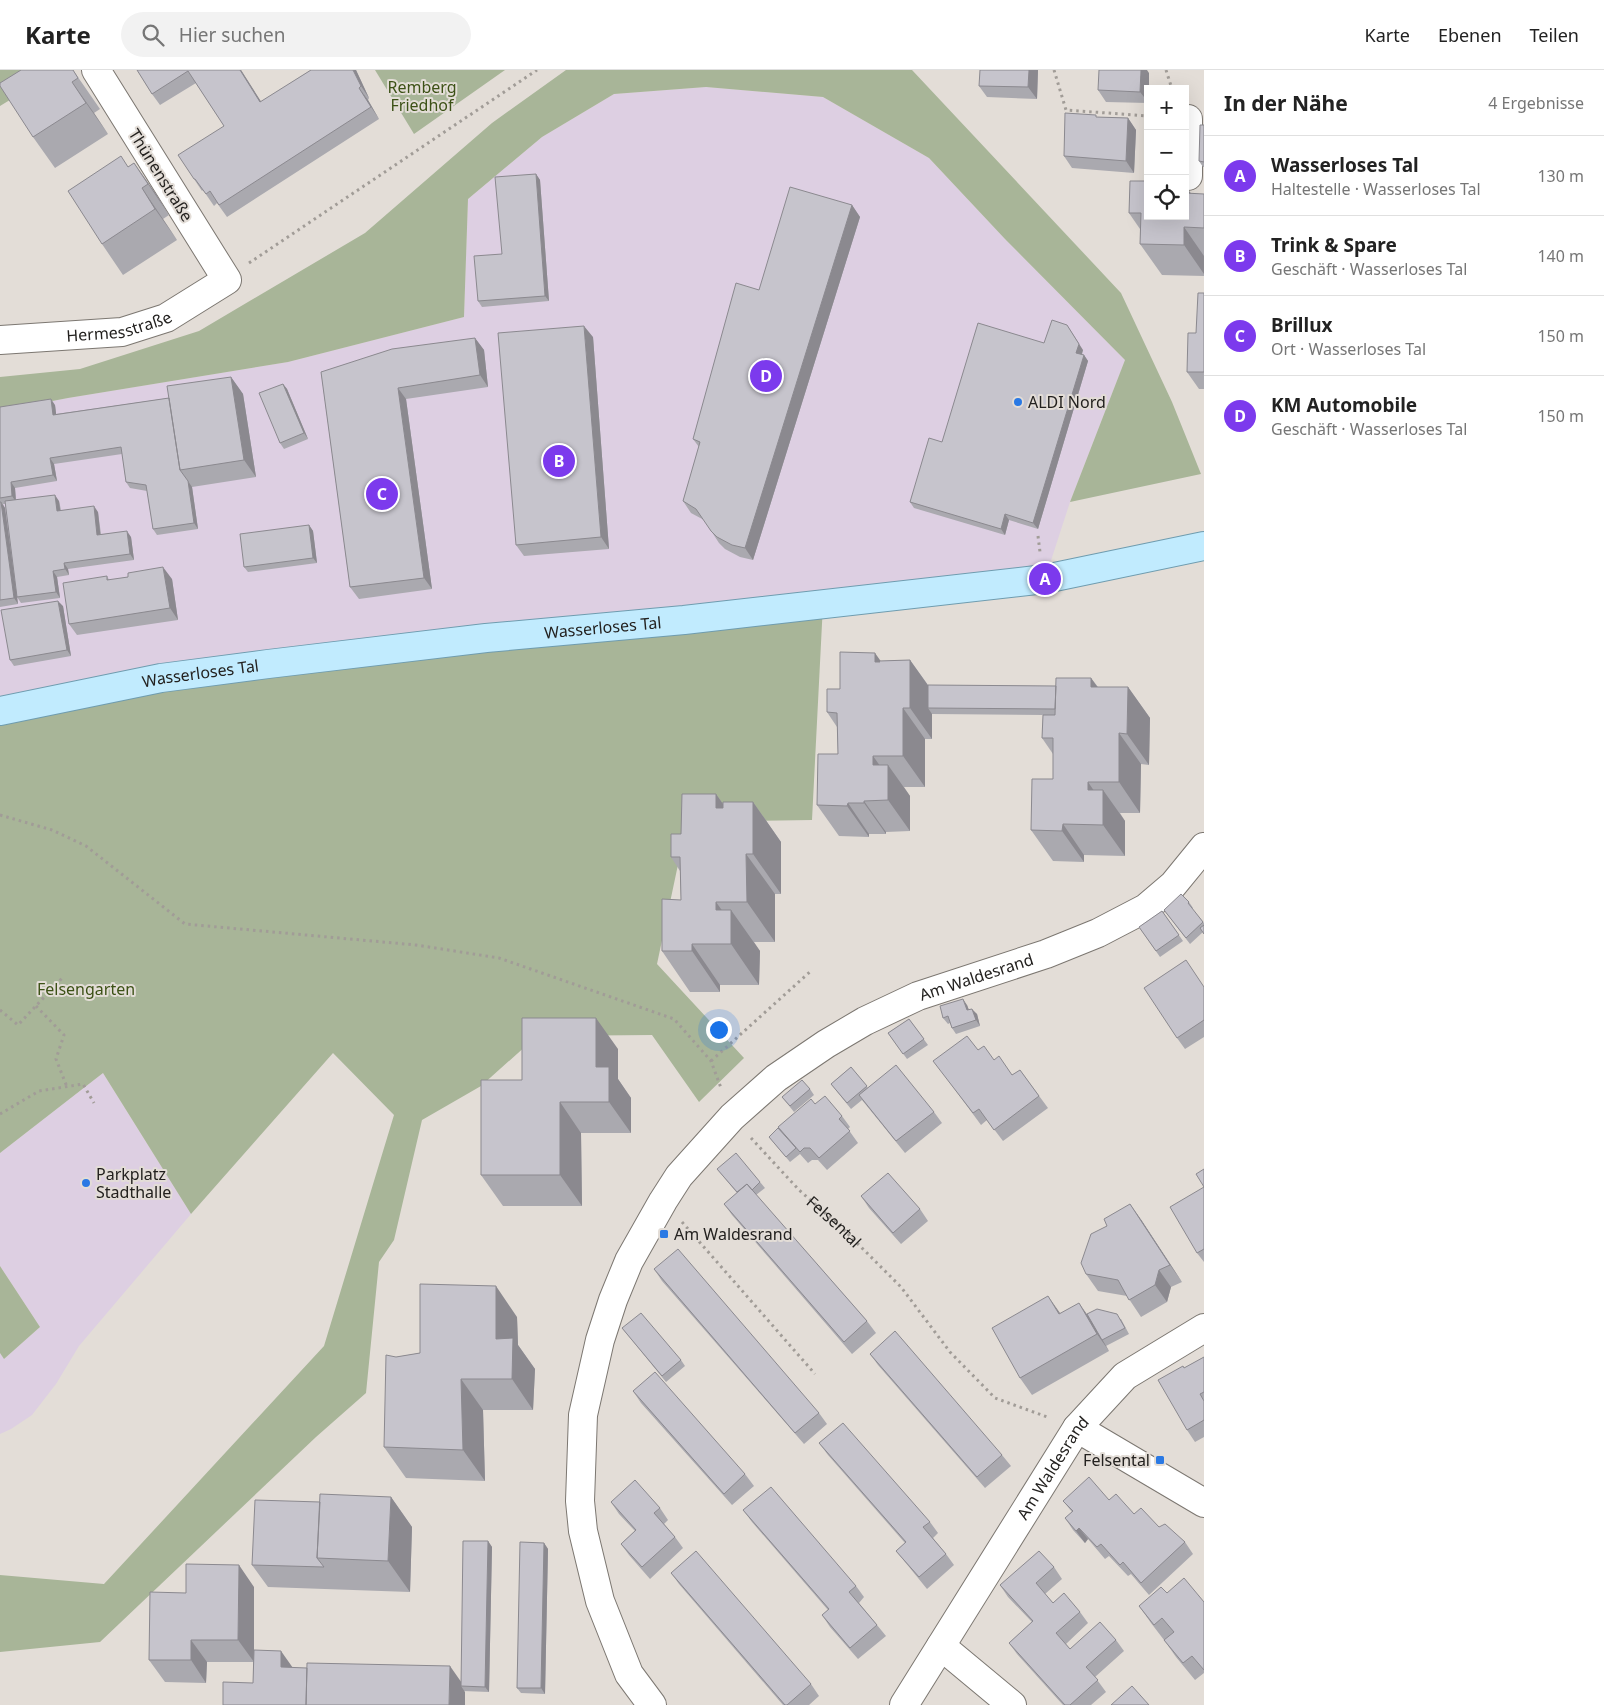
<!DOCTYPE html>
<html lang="de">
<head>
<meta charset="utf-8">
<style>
  body { margin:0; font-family:"Noto Sans",sans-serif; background:#f2f2f2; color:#222 }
  .controls { position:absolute; right:15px; top:15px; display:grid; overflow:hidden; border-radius:0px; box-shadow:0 5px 20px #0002 }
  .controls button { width:45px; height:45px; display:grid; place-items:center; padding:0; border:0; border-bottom:1px solid #e0e0e0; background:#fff; color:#222; font:25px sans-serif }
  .you { position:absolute; left:718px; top:959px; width:18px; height:18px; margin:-12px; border:4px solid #fff; border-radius:50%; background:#1a73e8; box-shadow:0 0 0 8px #1a73e833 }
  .badge { display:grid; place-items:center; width:32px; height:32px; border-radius:50%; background:#7c3aed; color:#fff; font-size:16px; font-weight:700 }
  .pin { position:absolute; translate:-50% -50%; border:2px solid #fff; box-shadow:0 1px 5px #0006 }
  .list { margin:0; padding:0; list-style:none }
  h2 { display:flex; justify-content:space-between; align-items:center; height:65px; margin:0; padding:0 20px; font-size:21px }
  h2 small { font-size:16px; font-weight:400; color:#767676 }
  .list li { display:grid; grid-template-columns:32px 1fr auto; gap:15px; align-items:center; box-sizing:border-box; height:80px; padding:0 20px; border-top:1px solid #e0e0e0 }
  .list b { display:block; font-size:19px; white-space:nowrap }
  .list p { margin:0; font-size:16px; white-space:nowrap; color:#767676 }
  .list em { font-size:16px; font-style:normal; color:#767676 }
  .icon { flex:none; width:28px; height:28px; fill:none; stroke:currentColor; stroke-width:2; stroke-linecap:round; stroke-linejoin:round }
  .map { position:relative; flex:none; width:1204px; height:1635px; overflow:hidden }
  header { display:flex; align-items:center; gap:30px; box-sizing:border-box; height:70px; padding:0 25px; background:#fff; border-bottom:1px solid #e0e0e0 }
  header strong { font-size:24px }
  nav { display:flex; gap:28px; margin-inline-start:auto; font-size:18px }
  .search { width:350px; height:45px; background:#f2f2f2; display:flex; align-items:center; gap:12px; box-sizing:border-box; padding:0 18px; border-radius:28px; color:#767676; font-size:19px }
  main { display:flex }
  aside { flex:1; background:#fff }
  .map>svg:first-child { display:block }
  .commercial { fill:#ddcfe2 }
  .green { fill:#a8b598 }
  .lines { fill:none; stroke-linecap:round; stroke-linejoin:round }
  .minor-casing { stroke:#7c7771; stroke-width:30 }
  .major-casing { stroke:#6f9caf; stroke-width:30 }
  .path { stroke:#a19c97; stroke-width:3; stroke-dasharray:2.5 4; stroke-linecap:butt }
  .minor { stroke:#fff; stroke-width:28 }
  .major { stroke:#c1ebfe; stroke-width:28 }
  .wall { fill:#aaa9af }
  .shaded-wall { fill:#8b898f }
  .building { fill:#c6c4cc; stroke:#8b898f }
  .poi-dot { fill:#2a79e4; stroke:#e3ddd7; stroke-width:2 }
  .labels { text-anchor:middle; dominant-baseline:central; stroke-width:4; stroke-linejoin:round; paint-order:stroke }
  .park-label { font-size:16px; fill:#3c5116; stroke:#e3ddd7 }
  .street-label { font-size:16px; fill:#23211f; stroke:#e3ddd7 }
  .poi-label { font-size:16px; fill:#23211f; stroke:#e3ddd7; text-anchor:start }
</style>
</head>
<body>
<header>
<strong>Karte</strong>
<div class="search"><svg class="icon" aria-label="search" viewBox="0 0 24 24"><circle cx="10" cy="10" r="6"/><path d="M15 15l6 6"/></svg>Hier suchen</div>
<nav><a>Karte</a><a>Ebenen</a><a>Teilen</a></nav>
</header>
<main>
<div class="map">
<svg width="1204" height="1635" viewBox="0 0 1204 1635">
  <rect width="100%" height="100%" fill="#e3ddd7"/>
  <path class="commercial" d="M706,17L823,27L929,88L1005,169L1125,290L1070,432L1045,509L0,641V341L68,328L288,292L464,247L468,129L542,67L614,24Z
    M103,1003L191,1144L79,1276L56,1314L32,1345L11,1359L0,1364V1283L4,1289L40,1257L0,1196V1083Z"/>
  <path class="green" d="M0,0H59L0,36Z
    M375,0H505L414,64Z
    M566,0H912L1121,223L1172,332L1201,404L1070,432L1125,290L1005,169L929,88L823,27L706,17L614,24L542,67L468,129L464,247L288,292L68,328L0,341V307L80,299L199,261L365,163L492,53Z
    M823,534L812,750L687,752L657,894L744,988L699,1032L652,965L537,966L481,1016L422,1050L394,1170L379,1192L366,1323L316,1367L100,1572L0,1582V1505L104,1514L324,1276L394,1045L333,983L191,1144L103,1003L0,1083V641Z
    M0,1196L40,1257L4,1289L0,1283Z"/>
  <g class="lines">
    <defs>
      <g id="minor">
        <path d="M1188,106V49"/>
        <path id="s2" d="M0,270L122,262L166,248L227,210L96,0"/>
        <path d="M1077,1358L1204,1433"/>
        <path d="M941,1576L1012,1635"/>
        <path id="s3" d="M652,1635L629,1604L600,1531L583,1461L580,1431L583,1345L600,1270L613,1230L629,1191L663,1131L679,1106L732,1047L776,1008L826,974L865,951L918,926L1046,884L1098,863L1146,838L1173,815L1204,777"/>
        <path id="s4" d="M904,1635L1077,1358L1125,1306L1204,1258"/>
      </g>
      <g id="major">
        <path id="s5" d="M0,641L161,608L268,594L486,568L684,550L1045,509L1204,476"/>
      </g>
    </defs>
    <use href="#minor" class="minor-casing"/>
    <use href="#major" class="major-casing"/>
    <g class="path">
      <path d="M1054,0L1066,40L1148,46"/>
      <path d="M1166,0L1172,19"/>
      <path d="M249,193L537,0"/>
      <path d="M1038,466L1040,482"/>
      <path d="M0,745L52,760L86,776L185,854L416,875L499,888L674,949L711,991L721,1018"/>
      <path d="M36,936L64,965L56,989L67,1017"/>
      <path d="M0,940L18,955L64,906"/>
      <path d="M711,991L812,900"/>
      <path d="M0,1044L39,1021L83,1014L94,1033"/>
      <path id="s1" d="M751,1068L799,1120L841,1157L901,1217L950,1282L995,1328L1050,1348"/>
      <path d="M682,1152L815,1304"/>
    </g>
    <use href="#minor" class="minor"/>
    <use href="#major" class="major"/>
  </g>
  <path class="wall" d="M73,0L100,39L94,43L108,64L55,98L33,67Z
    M137,0H241L261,32L311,0H356L369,28L368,30L379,49L227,147L217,133L214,136L203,120L202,121L194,109L224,56L196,13L160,35L152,24Z
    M1038,0L1037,29L987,27L979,16Z
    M1149,3L1148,19V33L1106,32L1098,20Z
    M1098,47L1128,48L1136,60L1134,103L1072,98L1064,86Z
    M1204,55V97H1203L1199,91Z
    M134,93L156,124L169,145L163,149L177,170L123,205L102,174L128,97Z
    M536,104L540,110L549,231L482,237L478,231L502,184Z
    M1191,124H1204V206L1162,205L1140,174V159L1129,143Z
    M852,135L860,147L753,490L740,487L725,479L719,473L704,450L691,443L683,431L699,377L693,369L759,220Z
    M1204,223V319H1199L1187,302L1196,263Z
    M593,267L609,479L524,486L516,475Z
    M475,268L484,280L488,317L406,329L432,519L359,529L350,517L321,302Z
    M1044,273L1083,280L1082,285H1084L1088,291L1038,459L1009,450L1005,465L914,438L910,432Z
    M231,307L243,324L256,407L192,417L198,459L157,465L153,459L147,421L130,418L126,412L122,384L54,394L57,411L15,418L16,430L59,431L61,440L98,442L101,464L131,467L134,490L68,499L69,505L57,507L60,528L21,533L17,527L5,434H3L5,438L18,534L0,537V337L55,335L56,344L169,328Z
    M283,314L287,319L308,369L284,379L280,373Z
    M309,455L313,461L317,493L248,502L244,497Z
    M107,506L109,510L128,507L172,509L178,550L77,565L69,554Z
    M63,536L71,586L14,596L10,590Z
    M910,590L928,615L1056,616L1091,608L1098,617H1128L1150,648L1149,695L1141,694L1140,743H1120L1125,751V786L1084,785V792L1053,791L1031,760L1053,709V684L1042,668L1043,645L932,644V669H925V717H904L910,726V761L886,762V764H869V767L839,766L817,735L838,684L837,657L827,642L840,619L881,591Z
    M716,724L723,734L753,732L781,772V824H775V872H754L760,881L759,915H720V922H690L662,881L681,830L680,801L671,787L681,764Z
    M1189,832L1193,838L1192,839L1204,853V864L1203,862L1190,874L1164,840Z
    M1162,841L1183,871L1160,887L1139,857Z
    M1204,916V967L1185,979L1177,968Z
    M967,935L969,940L977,944L980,956L956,964L952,958L950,953L948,954L943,948Z
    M909,949L928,975L907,989L888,963Z
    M618,979V1009L631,1028V1063H581L582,1136H503L481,1105L522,1010Z
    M978,980L994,990L1012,1005L1020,1000L1048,1038L1003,1071L987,1050L981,1055L942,1002Z
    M851,997L868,1018L934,1042L942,1053L905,1083L862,1030L851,1039L831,1014Z
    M810,1019L814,1025L794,1042L782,1027Z
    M815,1034L842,1046L850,1057L848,1059L858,1073L827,1100L818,1090H812L808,1093L800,1084L790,1092L769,1067Z
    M717,1099L760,1112L765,1118L756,1125L867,1251L876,1263L852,1284L732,1145L724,1134L737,1123Z
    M1204,1099V1192L1197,1183L1204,1117Z
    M861,1126L920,1139L928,1151L901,1174L869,1138Z
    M1130,1134L1142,1151L1182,1212L1171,1217L1167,1232L1141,1247L1127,1226L1098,1221L1086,1204L1107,1156Z
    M654,1199L819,1343L827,1354L804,1374L662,1211Z
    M1060,1243L1087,1244L1121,1249L1129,1264L1106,1276L1109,1281L1032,1325L1020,1308Z
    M517,1247L518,1275L535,1299L533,1340H483L485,1411L406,1408L384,1377L396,1287L420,1283Z
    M622,1258L681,1290L685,1296L666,1312Z
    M870,1284L1002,1385L1011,1396L985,1418L878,1295Z
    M1204,1287V1367L1195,1372L1187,1360L1184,1298Z
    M633,1321L745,1404L754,1416L732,1435L641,1333Z
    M819,1373L930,1452L938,1463L933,1468L946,1484L954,1495L927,1519L905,1492L896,1481L905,1473L828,1385Z
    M391,1427L412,1457L410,1522L268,1517L252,1495L320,1432Z
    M1109,1430L1185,1472L1193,1484L1149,1525L1131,1504L1128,1506L1109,1486L1105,1489L1088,1469L1085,1473L1073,1460L1065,1448L1072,1442L1063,1431Z
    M611,1432L660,1438L668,1450L664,1454L675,1467L683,1478L650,1509L629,1485L621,1474L635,1461L619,1444Z
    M743,1440L856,1516L864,1527L859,1533L886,1566L858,1589L830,1557L822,1545L828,1540L752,1452Z
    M488,1471L492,1477L489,1622L253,1613V1592H207L206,1613L165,1612L149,1590L186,1523L254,1517V1580L293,1598L461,1612Z
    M544,1473L548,1479L545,1624L521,1623L517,1618Z
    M1054,1497L1062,1509L1045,1524L1053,1533L1080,1542L1088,1553L1066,1574L1070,1579L1116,1570L1124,1581L1095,1607L1106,1622L1091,1635H1063L1017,1584L1009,1573L1032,1552L1008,1527L1000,1515Z
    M671,1503L811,1614L819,1626L809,1635H783L679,1514Z
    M1167,1523L1204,1532V1603L1195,1610L1176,1587L1164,1570L1151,1553L1139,1536Z"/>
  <path class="shaded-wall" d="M240,0H241L269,44L260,32Z
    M353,0H356L369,28L361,16Z
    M1029,0H1038L1037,29L1028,17Z
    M1141,0H1147L1149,3V19H1148V32L1140,22Z
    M72,12L94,43L108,64L86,33Z
    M359,18L368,30L379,49L371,37Z
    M1128,48L1136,60L1134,103L1126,91Z
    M134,93L156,124L169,145L148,114Z
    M536,104L540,110L549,231L545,226Z
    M1185,115L1204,142L1185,124Z
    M142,118L163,149L177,170L155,139Z
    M852,135L860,147L753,490L745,478Z
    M1184,157L1204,186V204L1184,175Z
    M1067,255L1083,280L1080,289L1076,283Z
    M584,256L593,267L609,479L601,467Z
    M475,268L484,280L488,317L480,305Z
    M1084,285L1088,291L1038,459L1033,453Z
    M231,307L243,324L256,407L244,390Z
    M283,314L287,319L308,369L304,363Z
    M398,318L406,329L432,519L424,508Z
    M51,329L55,335L57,351L53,345Z
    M50,388L54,394L57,411L53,405Z
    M188,411L192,417L198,459L194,453Z
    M11,412L15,418L16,432L12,426Z
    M55,425L59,431L61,447L57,441Z
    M1,432L5,438L18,534L14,528Z
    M94,436L98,442L101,471L97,465Z
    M1005,444L1009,450L1005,465L1001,459Z
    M309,455L313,461L317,493L313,488Z
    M127,461L131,467L134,490L130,484Z
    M64,493L68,499L69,505L65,499Z
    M163,497L172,509L178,550L170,538Z
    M53,501L57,507L60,528L56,522Z
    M58,531L63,536L71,586L67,580Z
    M875,583L897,614L875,592Z
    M910,590L932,621L928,638L932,644V669L910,638Z
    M1091,608L1113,639L1091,617Z
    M1128,617L1150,648L1149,695L1127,664Z
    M903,638L925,669V717L903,686Z
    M1119,663L1141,694L1140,743L1119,712Z
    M873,686L888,707V695L910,726V761L888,730L873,695Z
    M1088,712L1103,734V720L1125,751V786L1103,755L1088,720Z
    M716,724L744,764L716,738Z
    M864,731L886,762V764L864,733Z
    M753,732L781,772V824L753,784Z
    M848,733L869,764V767L847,736Z
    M1063,754L1084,785V792L1062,761Z
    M746,784L775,824V872L747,832Z
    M716,832L731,853V840L760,881L759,915L731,874L716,840Z
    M692,874L720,915V922L692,881Z
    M963,929L967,935L971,946L967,940Z
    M972,939L977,944L980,956L976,950Z
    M596,948L618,979V1009L631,1028V1063L609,1032L596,997Z
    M560,1032L581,1063L582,1136L560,1105Z
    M1130,1134L1142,1151L1182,1212L1170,1195Z
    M1159,1200L1171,1217L1167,1232L1155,1215Z
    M496,1216L517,1247L518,1275L535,1299L533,1340L512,1309L496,1269Z
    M1048,1226L1060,1243L1059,1244Z
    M1079,1233L1091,1250L1109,1281L1097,1264Z
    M461,1309L483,1340L485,1411L463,1380Z
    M391,1427L412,1457L410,1522L388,1491Z
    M1079,1458L1088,1469L1085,1473L1076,1461Z
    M488,1471L492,1477L489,1622L485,1617Z
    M544,1473L548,1479L545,1624L541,1618Z
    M239,1495L254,1517V1592L238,1570Z
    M191,1570L207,1592L206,1613L191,1590Z
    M281,1581L293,1598L281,1597Z
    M450,1596L464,1616H461L465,1622V1635H449Z"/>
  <path class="building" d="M21,0H73L78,8L72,12L86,33L33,67L0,16V13Z
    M137,0H240L260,32L311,0H353L361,16L359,18L371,37L219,135L210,121L206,124L195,109H194L178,85L224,56L188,1L152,24Z
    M980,0H1029L1028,17L979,16Z
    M1099,0H1141L1140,22L1098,20Z
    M1065,43L1096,45V47L1128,48L1126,91L1064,86Z
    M1148,53V101H1146Z
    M1200,55H1204V92L1199,91Z
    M121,86L128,97L134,93L148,114L142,118L155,139L102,174L68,121Z
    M536,104L545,226L478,231L474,186L502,184L495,107Z
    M1130,111H1148V146H1185V123L1204,124V158L1184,157V175L1140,174L1141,143H1129Z
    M790,117L852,135L745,478L732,475L717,467L711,461L696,439L683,431L700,372L693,369L736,213L759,220Z
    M1198,223H1204V302H1187L1188,263H1196Z
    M1052,250L1067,255L1079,274L1076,283L1084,285L1033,453L1005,444L1001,459L910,432L929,368L942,372L978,253L1044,273Z
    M584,256L601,467L516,475L498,263Z
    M475,268L480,305L398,318L424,508L350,517L321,302L392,279Z
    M231,307L244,390L180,400L167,316Z
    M283,314L304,363L280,373L259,323Z
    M169,328L180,400L188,411L194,453L153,459L146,415L126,412L121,377L50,388L53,405L11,412L12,426L0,428V337L51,329L53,345Z
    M55,425L57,441L94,436L97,465L127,461L130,484L64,493L65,499L53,501L56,522L17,527L5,431Z
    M0,432H1L14,528L0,530Z
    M309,455L313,488L244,497L240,464Z
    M163,497L170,538L69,554L63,513L107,506V510L128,507V503Z
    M58,531L67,580L10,590L1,540Z
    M840,582L875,583V592H880L879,591L910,590V638H903V686H873V695H888V730L864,731V733H848L847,736L817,735L818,684H838L837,643L827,642V619H840Z
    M1056,608H1091V617H1128L1127,664L1119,663V712H1088V720H1103V755L1063,754L1062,761L1031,760L1032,709H1053V668H1042L1043,645H1055Z
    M928,615L1056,616L1055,639L928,638Z
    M682,724H716V738H723V732H753V784H746L747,832H716V840H731V874H692V881H662V829L681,830L680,787H671V764H681Z
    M1181,824L1189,832L1188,833L1203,852L1186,868L1164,840Z
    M1162,841L1179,865L1156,881L1139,857Z
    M1204,855V864L1200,858Z
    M1186,890L1204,917V950L1177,968L1144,918Z
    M963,929L967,940L972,939L976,950L952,958L948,946L943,948L940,936Z
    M522,948H596V997H609V1032H560V1105H481V1010H522Z
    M909,949L924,969L903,984L888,963Z
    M967,966L978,980L984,976L994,990L999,986L1012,1005L1020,1000L1039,1026L994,1060L979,1039L973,1043L933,991Z
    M896,995L934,1042L896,1071L859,1025Z
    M851,997L867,1016L847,1033L831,1014Z
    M802,1010L810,1019L790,1036L782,1027Z
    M825,1026L842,1046L839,1049L850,1061L819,1088L810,1078H804L800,1082L778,1057L811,1029L815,1034Z
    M778,1058L796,1078L786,1087L769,1067Z
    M736,1083L760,1112L752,1120L747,1114L737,1122L717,1099Z
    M1204,1099V1179L1197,1183L1170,1137L1204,1117L1196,1104Z
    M888,1103L920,1139L893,1163L861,1126Z
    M747,1114L867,1251L844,1272L724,1134Z
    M1130,1134L1170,1195L1159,1200L1155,1215L1129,1230L1118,1210L1086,1204L1081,1193L1091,1164L1107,1156L1104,1149Z
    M678,1179L819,1343L795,1363L654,1199Z
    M420,1214L496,1216V1269L513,1268L512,1309H461L463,1380L384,1377L386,1285L396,1287L420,1283Z
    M1048,1226L1059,1244L1079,1233L1097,1264L1020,1308L992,1258Z
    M1097,1239L1117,1244L1125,1258L1102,1270L1087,1244Z
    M641,1243L681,1290L662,1306L622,1258Z
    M895,1261L1002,1385L977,1407L870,1284Z
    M1204,1287V1322L1200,1324L1204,1331V1350L1187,1360L1158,1310L1183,1296L1184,1298Z
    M655,1302L745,1404L724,1424L633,1321Z
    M843,1353L930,1452L923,1457L946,1484L919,1507L896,1481L906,1472L819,1373Z
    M1089,1407L1109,1430L1116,1424L1134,1444L1141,1438L1159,1457L1165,1454L1185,1472L1141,1513L1123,1492L1120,1495L1101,1474L1097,1477L1079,1458L1076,1461L1065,1448L1073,1441L1063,1431Z
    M635,1410L660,1438L654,1443L675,1467L642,1497L621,1474L636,1460L611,1432Z
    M771,1417L856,1516L849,1522L877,1555L850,1578L822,1545L829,1539L743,1440Z
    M320,1424L391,1427L388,1491L317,1488Z
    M255,1430L320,1432L317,1488L324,1497L252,1495Z
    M463,1471H488L485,1617L461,1616Z
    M520,1472L544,1473L541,1618H517Z
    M696,1481L811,1614L787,1635H785L671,1503Z
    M1039,1481L1054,1497L1036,1513L1053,1533L1064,1523L1080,1542L1056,1563L1070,1579L1100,1552L1116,1570L1086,1597L1098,1610L1070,1635H1065L1009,1573L1033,1551L1000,1515Z
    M186,1494L239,1495L238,1570H191V1590H149L150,1522L186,1523Z
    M1184,1508L1204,1532V1600L1192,1586L1183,1593L1164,1570L1174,1562L1162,1548L1154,1555L1139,1536L1161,1517L1167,1523Z
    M254,1580L281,1581V1597L307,1598L306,1635H223V1612L253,1613Z
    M307,1593L450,1596L449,1635H306Z
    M1132,1616L1149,1635H1111Z"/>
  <g class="poi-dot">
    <circle cx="1018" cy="332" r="5"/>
    <circle cx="86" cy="1113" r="5"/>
    <rect x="659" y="1159" width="10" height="10" rx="2.5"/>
    <rect x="1155" y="1385" width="10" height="10" rx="2.5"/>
  </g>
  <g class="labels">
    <g class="park-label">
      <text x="422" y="17">Remberg<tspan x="422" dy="18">Friedhof</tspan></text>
      <text x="86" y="919">Felsengarten</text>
    </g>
    <g class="street-label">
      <text transform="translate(161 105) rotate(58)">Thünenstraße</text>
      <text stroke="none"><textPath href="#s2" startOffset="120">Hermesstraße</textPath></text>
      <text stroke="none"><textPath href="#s5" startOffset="609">Wasserloses Tal</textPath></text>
      <text stroke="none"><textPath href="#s5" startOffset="204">Wasserloses Tal</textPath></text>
      <text stroke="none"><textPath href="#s3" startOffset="929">Am Waldesrand</textPath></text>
      <text stroke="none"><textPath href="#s1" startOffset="118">Felsental</textPath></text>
      <text stroke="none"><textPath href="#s4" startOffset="280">Am Waldesrand</textPath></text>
    </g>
    <g class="poi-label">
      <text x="1028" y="332">ALDI Nord</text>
      <text x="96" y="1104">Parkplatz<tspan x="96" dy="18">Stadthalle</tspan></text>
      <text x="674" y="1164">Am Waldesrand</text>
      <text x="1150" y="1390" text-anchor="end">Felsental</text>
    </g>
  </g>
</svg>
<div class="controls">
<button>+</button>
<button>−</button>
<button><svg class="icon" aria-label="locate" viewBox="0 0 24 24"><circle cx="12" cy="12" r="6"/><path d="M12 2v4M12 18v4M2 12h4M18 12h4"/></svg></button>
</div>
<div class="you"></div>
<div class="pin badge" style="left:1045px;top:509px">A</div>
<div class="pin badge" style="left:559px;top:391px">B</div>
<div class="pin badge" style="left:382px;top:424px">C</div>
<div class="pin badge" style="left:766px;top:306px">D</div>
</div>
<aside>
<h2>In der Nähe<small>4 Ergebnisse</small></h2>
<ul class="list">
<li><span class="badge">A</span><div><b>Wasserloses Tal</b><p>Haltestelle · Wasserloses Tal</p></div><em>130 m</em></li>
<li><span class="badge">B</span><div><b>Trink &amp; Spare</b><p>Geschäft · Wasserloses Tal</p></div><em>140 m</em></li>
<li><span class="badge">C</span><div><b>Brillux</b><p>Ort · Wasserloses Tal</p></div><em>150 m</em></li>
<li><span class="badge">D</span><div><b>KM Automobile</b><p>Geschäft · Wasserloses Tal</p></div><em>150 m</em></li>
</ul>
</aside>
</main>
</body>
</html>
